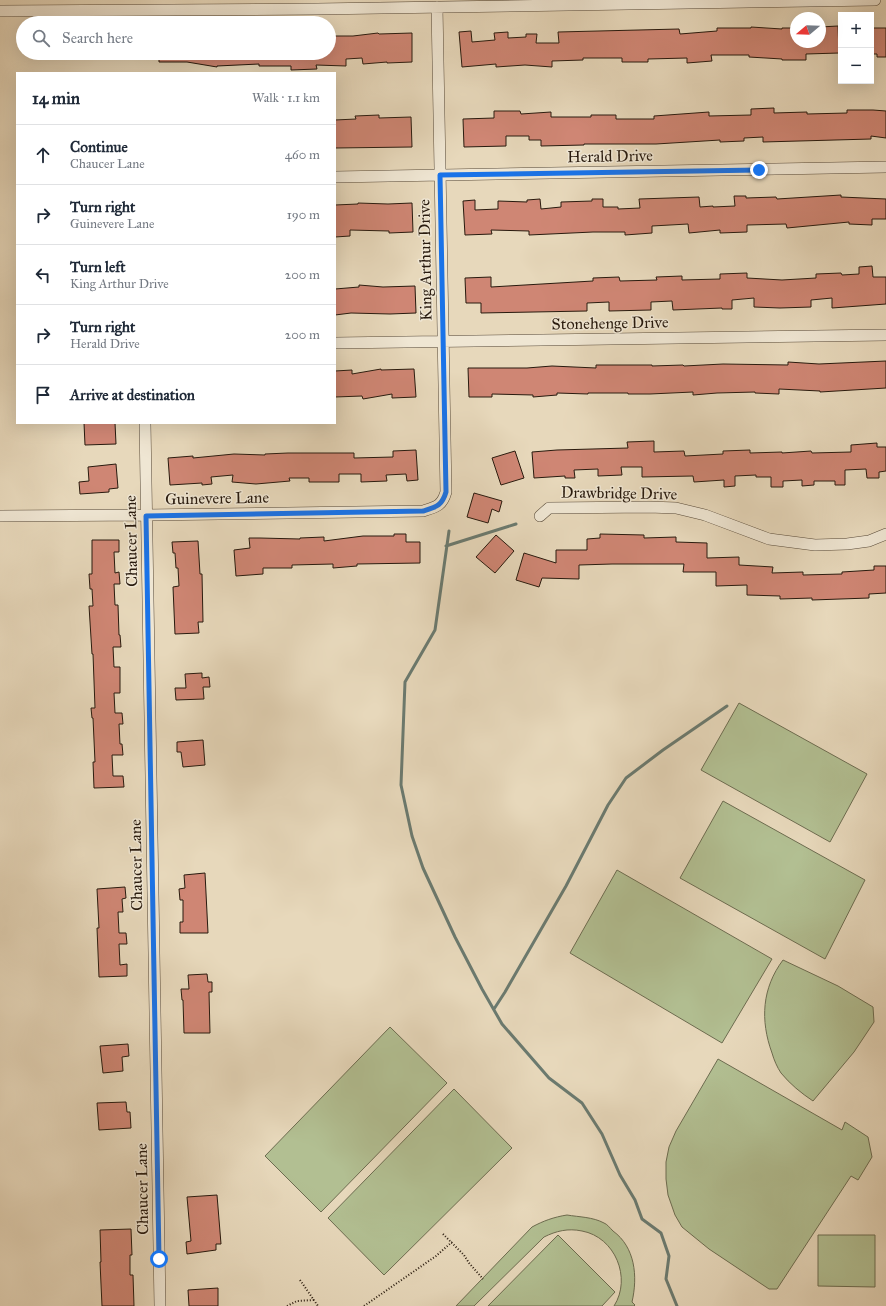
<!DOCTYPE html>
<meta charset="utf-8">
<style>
:root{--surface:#fff;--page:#f2f2f3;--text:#1f2937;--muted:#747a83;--line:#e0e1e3}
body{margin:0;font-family:"IM FELL Great Primer",serif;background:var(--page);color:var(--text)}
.controls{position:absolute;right:12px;top:12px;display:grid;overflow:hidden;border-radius:0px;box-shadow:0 4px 16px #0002}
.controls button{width:36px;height:36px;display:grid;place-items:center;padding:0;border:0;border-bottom:1px solid var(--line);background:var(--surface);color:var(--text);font:20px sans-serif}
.compass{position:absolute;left:790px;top:12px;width:36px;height:36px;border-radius:50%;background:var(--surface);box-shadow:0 4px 16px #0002;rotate:251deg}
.stop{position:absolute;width:12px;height:12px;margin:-9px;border:3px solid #1a73e8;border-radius:50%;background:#fff}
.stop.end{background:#1a73e8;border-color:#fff;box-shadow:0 1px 4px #0008}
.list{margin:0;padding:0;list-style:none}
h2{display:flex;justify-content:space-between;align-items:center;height:52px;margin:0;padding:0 16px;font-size:17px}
h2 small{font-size:13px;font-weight:400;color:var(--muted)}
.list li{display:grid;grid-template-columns:26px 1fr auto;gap:12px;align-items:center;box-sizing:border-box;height:60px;padding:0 16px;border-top:1px solid var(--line)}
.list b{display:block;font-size:15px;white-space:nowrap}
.list p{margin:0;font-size:13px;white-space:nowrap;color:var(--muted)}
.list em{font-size:13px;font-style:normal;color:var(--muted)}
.icon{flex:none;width:22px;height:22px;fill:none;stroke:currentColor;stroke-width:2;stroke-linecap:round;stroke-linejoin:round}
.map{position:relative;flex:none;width:886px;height:1306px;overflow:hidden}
.search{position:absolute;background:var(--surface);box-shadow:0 4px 16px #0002;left:16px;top:16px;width:320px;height:44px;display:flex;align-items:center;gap:10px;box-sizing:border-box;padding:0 14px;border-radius:22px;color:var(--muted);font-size:15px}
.panel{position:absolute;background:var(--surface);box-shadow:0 4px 16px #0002;left:16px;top:72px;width:320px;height:352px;border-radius:0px}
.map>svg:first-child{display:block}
</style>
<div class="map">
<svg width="886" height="1306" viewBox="0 0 886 1306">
<rect width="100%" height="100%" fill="#e7d8bb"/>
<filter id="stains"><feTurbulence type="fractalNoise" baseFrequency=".005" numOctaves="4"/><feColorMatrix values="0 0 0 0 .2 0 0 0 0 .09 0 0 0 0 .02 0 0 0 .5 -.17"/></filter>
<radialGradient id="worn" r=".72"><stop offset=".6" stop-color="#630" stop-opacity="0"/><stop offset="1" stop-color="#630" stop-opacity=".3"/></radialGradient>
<path fill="#b2bf92" stroke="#6d6c50" d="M739,703L867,774L830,842L701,770Z
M723,801L865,880L825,959L680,878Z
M617,870L772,959L722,1043L570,953Z
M783,960L838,986L873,1007L874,1022L854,1052L813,1101C801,1093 790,1084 781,1073C777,1067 774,1060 772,1053C760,1020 762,988 783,960Z
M390,1027L447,1083L321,1212L265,1156Z
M718,1059L842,1130L845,1122L868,1137L872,1157L858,1180L851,1176L777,1289H769L709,1249L682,1227L675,1215L668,1195L666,1179V1162L669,1147L676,1131Z
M454,1089L512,1148L384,1275L328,1218Z
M567,1215C579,1217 593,1217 604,1223C607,1224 610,1228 613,1231C635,1247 638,1276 632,1302L635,1305L634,1306H614C632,1278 615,1237 582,1231C568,1228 556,1231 544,1237L474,1306H456L532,1227C543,1221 554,1217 567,1215Z
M558,1235L615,1292L602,1306H488Z
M818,1235H875V1287L818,1286Z"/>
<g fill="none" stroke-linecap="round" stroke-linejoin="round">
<path stroke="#6b7a6f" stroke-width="3" d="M449,531L435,630L405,682L401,785L412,836L423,868L455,937L482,989L502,1024L549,1078L582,1103L602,1134L620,1175L635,1200L642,1219L661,1233L669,1256L666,1279L677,1306
M446,546L516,524
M494,1009L505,992L566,886L608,805L626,778L663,750L727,706"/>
</g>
<path fill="#cf8674" stroke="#281a0e" d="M838,26L839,53L806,54V60H782V59L749,57V55H711L712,61L687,63V58L648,59V62H622V58H583V60L552,61V67L525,65L496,67V64L462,67L459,32L471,31L472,42L495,40L494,33L508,32V38L526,37V34H537L536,43H559L558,32L679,29L680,34L717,31V28H751V27L782,29V28H796V42H820V27Z
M871,28H886V57H877V54H871Z
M378,33L379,34L412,33V62L387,63V62L363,64L362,58L346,59V66L316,65L317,69L291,70V66H259V64L217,66V67L187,62H159V53H329V36H353Z
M774,108V113L807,112V114L847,113V110H873L886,111V138L871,136V139L763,142V137L744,138V141L720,142V140L656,144H584V145L541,146V140H529V136H506V146L464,147L463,119L494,118V111H520L521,114L551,112V117H591V115H616V119H654V116L709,112V116L751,115V109Z
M379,115V118L411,117L412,147L335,148V120L356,119L355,116Z
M841,195V197L886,199V219H872V225L849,224V222L787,228L786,224L747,225V232L720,233V230L689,233L688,224L652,226V233L625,235V232H593L529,235V231L491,230L492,234L465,235L463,201L475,200V210L498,209V201L527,202V200L540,199L541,209L561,207V202L592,201V199H603V207H618V209L640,208L639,199L699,197L700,207L713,206V207L735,206L734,196H746V198L776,197L777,199Z
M358,203L388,204L412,203L413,232L389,233V231L350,230V236L335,237V205L358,204Z
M872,266L873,277H886V304L832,308V298L811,300V307L780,308L754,307V298L732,300V309H722V308L673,310L672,301L651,302V310L609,311V302L587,303V311L481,313V303H466L465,278L491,277V287L593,281V278L619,277L620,281L657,280L656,277L682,276V280L720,279V274L747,273V278L782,280L816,278V274L841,273L842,275L859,274V267Z
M359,285L383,287L415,286L416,313L390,314L351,313L335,315V289L359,287Z
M886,361V388L820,392V391L779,389V394L755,393V392L717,393L693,395V392L650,394H628V393H588V394L557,393V395L533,397V395L492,394V397H469L468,368H527L552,366L596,368V365H652V366L683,365L684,366L723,364L788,365V362L819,364Z
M381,369V370L414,369L416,397L392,398V394L363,399L362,396L335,397V371L352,370V374Z
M84,423H115L116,444L85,445Z
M654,441V452L684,451L685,456L723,454V451L750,450V453L782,452V453L811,451L812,453L851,452V445L877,443V447H886V471L879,472V478H867L866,469L845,470V485H835V481H814V485L802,486V480L783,481V487H771V477H756V475L735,476V486L724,487V480L694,482L693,476L642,477V467H621L622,475L598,476V469L574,470L575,478H565V476L534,478L532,452L557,450L628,448L627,442Z
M416,450L418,480L407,481L406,474L386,475L387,481L361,482V474H339V482H309V478H289L290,481L256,484L232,482L233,475L211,477L212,484L202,485V483L170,485L168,458L193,456V458L234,454L265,455V454L288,453H354V458L393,457V451Z
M515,451L524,478L501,485L492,458Z
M116,464L118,488L109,489V492L80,494L79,482L89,481L88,467Z
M474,493L502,501L499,512L492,509L488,523L467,517Z
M394,534H406V542H420V563L357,564V566L333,568V564L292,565V568H263V574L236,576L234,550L250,548L249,538H260L300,539V538L324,537V541L363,536H394Z
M600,534L644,535V538L676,537V542L707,543V558L739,557V565L773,567L772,573L803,572V575L842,574V572L874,570V566H886V593L869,594V598L812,600V598L780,599V596L747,595V585L716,586V572H683L684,564H612L579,565V579L542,578L539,587L516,580L524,553L556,563V550H587V539L600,538Z
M496,535L514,551L495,573L476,557Z
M92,540H119V552H114L115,573L119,572L120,584H114L115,605H118L119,635H120L121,647H113L114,667H120V693H114L115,713H122L123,724H119L120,744H122L123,755H112L113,776H123L124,787L94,788L93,762H95L93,718H92L91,708H95L93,654H92L89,606H93L92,589H90L89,574H92Z
M198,541L200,574H202L203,622H198L199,633L175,634L173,587L179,586L178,568H176L175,553H173L172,542Z
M202,673V678L209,677L210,687H203L204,699L176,700L175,688H186L185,674Z
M203,740L205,765L183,767L181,752H177V742Z
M205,873L208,933H180V922H183V900H180L179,889L185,888L184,875Z
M125,887L126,898L122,899L123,912H118L119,933H126L127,944H119L120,965L127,964V976L99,977L97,928H99L97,889Z
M207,974L208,982H212V992H209L210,1033H184L183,1000H182L181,989H189L188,975Z
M128,1044L129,1056L122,1057L123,1071L103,1073L100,1046Z
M126,1102L127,1112H130L131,1128L99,1130L97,1103Z
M217,1195L221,1244H216V1250L187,1254L186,1242L191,1241L187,1197Z
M131,1229L132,1255H130V1275H133L134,1306H102L100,1262H101L100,1230Z
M218,1288V1306H189L188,1290Z"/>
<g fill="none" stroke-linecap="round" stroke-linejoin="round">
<defs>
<path id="minor" d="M0,11L317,9L875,0
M335,177L886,167
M335,343L886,335
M145,423L160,1306
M0,516L146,515L423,511C436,507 442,506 446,492L437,7
M540,516L549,508L649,507L676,508L705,515L769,539L815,545L847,544L869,541L886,534"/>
</defs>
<use href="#minor" stroke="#584a39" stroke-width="12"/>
<path stroke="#281a0e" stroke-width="2" stroke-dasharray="1 2" stroke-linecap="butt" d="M443,1234L464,1255L469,1263L483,1279
M300,1280L318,1306
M287,1306L297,1301L314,1300
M364,1306L436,1256L452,1242"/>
<use href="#minor" stroke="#efe6d3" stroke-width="11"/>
</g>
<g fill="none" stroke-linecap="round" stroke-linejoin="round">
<path stroke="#1a73e8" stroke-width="5" d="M159,1259L146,516L423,511C436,507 442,506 446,492L440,175L759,170"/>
</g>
<g text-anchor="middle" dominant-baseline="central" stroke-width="3" stroke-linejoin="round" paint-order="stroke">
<g font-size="16" fill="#281a0e" stroke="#efe6d3">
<text transform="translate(610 156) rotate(-1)">Herald Drive</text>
<text transform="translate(425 260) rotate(-91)">King Arthur Drive</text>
<text transform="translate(610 323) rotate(-1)">Stonehenge Drive</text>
<text transform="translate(619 493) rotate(1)">Drawbridge Drive</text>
<text transform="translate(217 498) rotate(-1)">Guinevere Lane</text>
<text transform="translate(131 541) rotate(-91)">Chaucer Lane</text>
<text transform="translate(136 865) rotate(-91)">Chaucer Lane</text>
<text transform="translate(142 1189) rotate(-91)">Chaucer Lane</text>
</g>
</g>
<rect width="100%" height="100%" filter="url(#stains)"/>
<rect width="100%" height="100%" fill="url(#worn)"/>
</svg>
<div class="controls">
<button>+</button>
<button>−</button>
</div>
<svg class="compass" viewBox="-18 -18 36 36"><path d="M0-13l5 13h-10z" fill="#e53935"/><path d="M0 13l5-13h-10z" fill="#747a83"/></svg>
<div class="stop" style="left:159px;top:1259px"></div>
<div class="stop end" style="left:759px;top:170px"></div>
<div class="search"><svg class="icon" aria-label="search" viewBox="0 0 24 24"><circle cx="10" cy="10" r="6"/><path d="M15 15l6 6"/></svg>Search here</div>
<section class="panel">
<h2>14 min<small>Walk · 1.1 km</small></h2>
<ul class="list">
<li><svg class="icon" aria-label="ahead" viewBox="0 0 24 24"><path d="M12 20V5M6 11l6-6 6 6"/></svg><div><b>Continue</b><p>Chaucer Lane</p></div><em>460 m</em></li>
<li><svg class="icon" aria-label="right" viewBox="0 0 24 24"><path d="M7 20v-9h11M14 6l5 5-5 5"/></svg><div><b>Turn right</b><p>Guinevere Lane</p></div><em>190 m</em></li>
<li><svg class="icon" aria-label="left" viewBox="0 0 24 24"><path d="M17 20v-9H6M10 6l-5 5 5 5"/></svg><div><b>Turn left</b><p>King Arthur Drive</p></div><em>200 m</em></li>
<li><svg class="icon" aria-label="right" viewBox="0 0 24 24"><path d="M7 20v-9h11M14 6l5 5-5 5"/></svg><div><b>Turn right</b><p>Herald Drive</p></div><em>200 m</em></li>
<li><svg class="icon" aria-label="arrive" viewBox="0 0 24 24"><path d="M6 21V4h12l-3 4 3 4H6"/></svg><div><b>Arrive at destination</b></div></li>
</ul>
</section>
</div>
